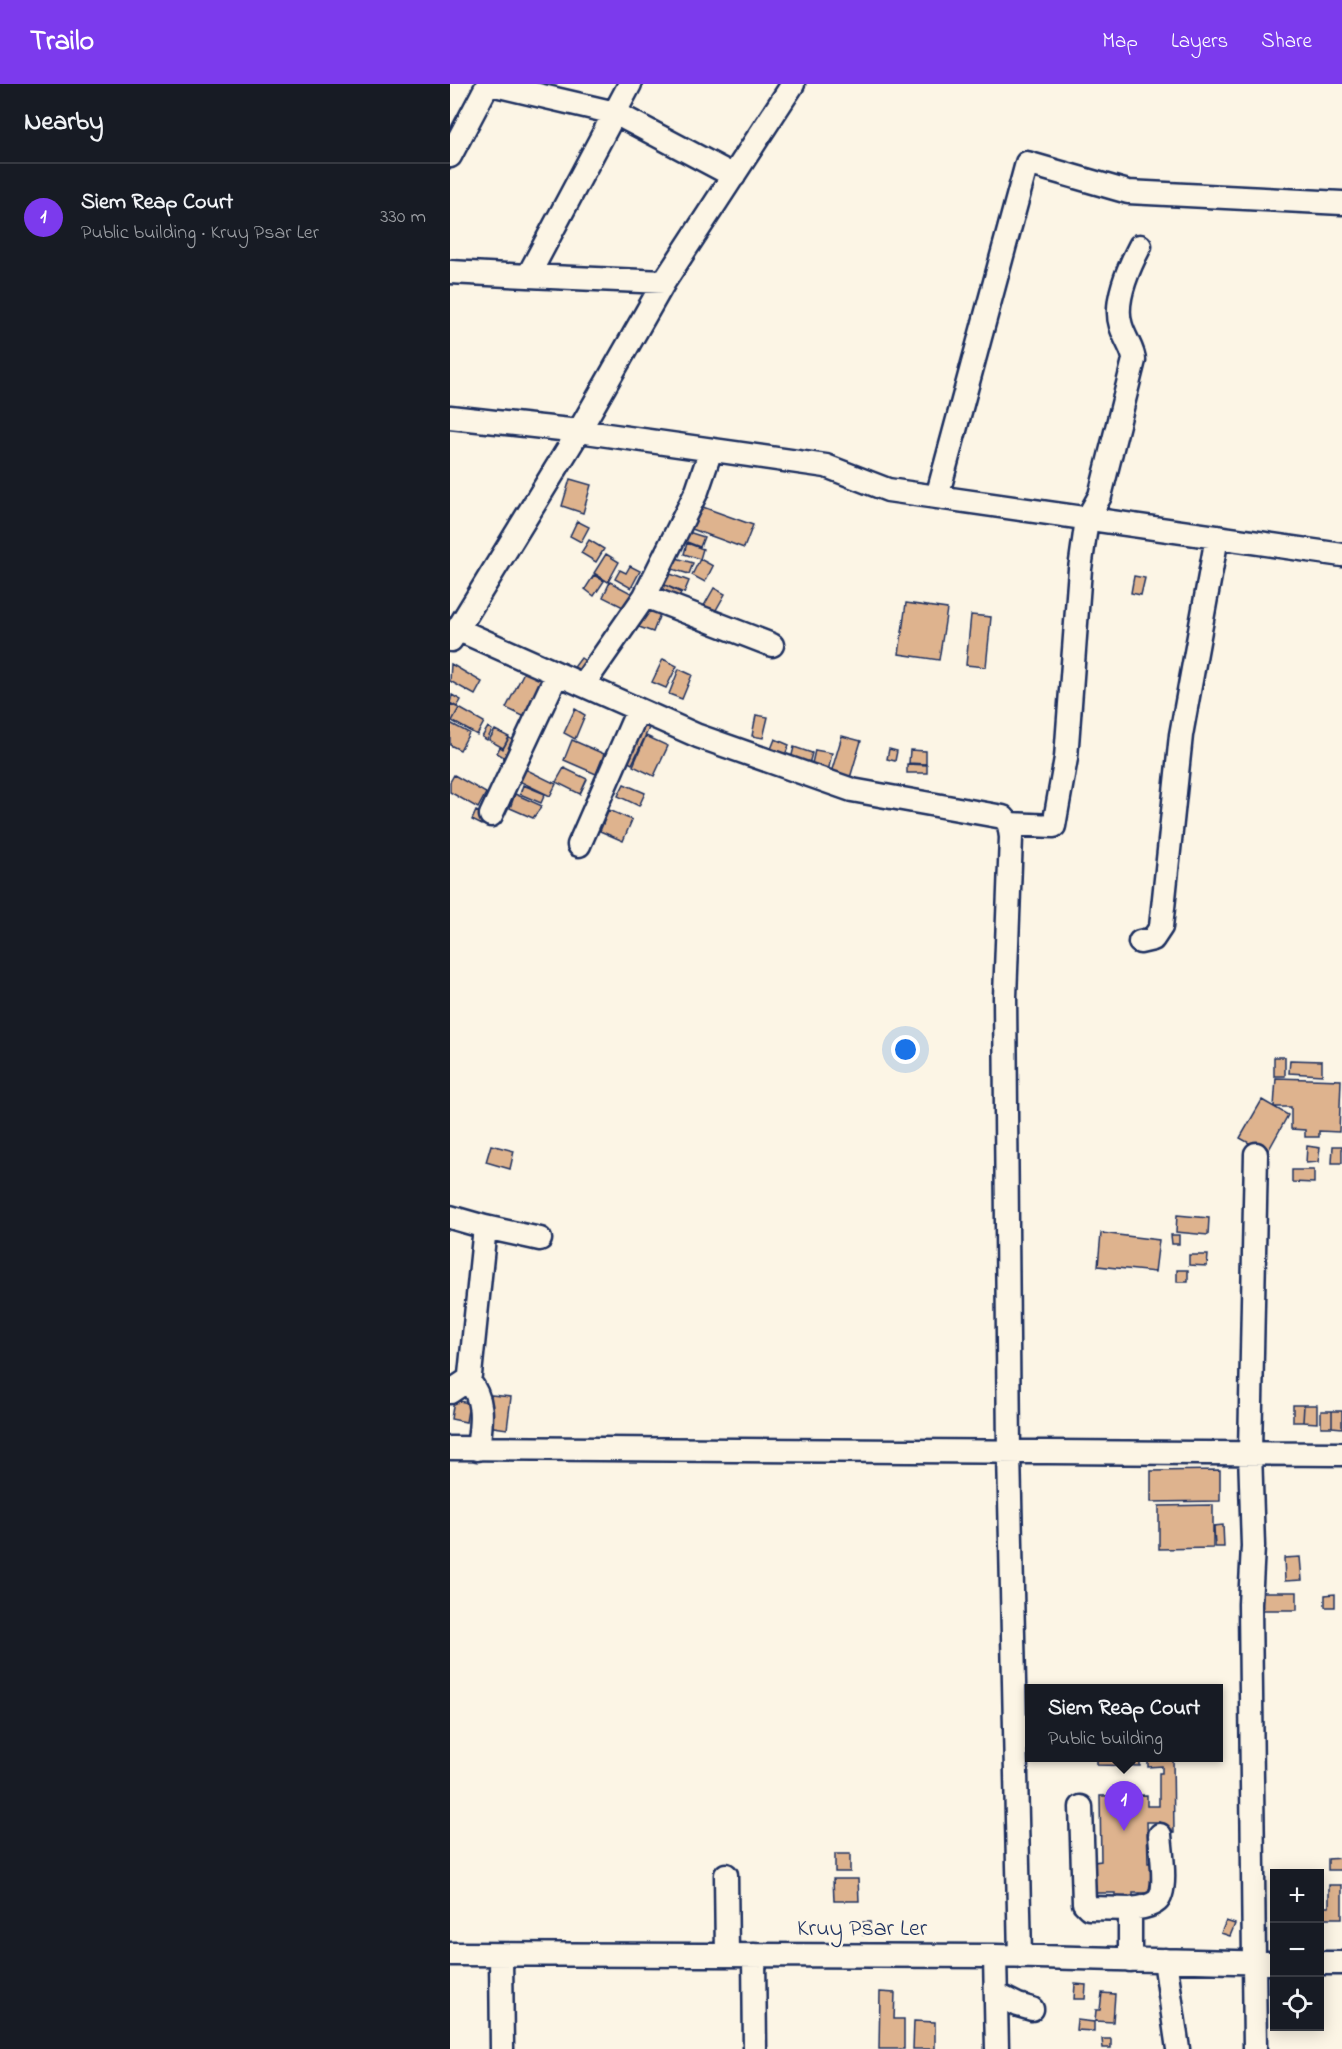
<!DOCTYPE html>
<meta charset="utf-8">
<style>
:root{--surface:#171b24;--page:#20242c;--text:#f1f3f6;--muted:#9ea1a6;--line:#363941;--accent:#7c3aed}
body{margin:0;font-family:"Indie Flower",sans-serif;background:var(--page);color:var(--text)}
.controls{position:absolute;right:18px;bottom:18px;display:grid;overflow:hidden;border-radius:0px;box-shadow:0 3px 15px #0003}
.controls button{width:54px;height:54px;display:grid;place-items:center;padding:0;border:0;border-bottom:2px solid var(--line);background:var(--surface);color:var(--text);font:30px sans-serif}
.you{position:absolute;left:456px;top:966px;width:21px;height:21px;margin:-15px;border:4px solid #fff;border-radius:50%;background:#1a73e8;box-shadow:0 0 0 9px #1a73e833}
.badge{display:grid;place-items:center;width:39px;height:39px;border-radius:50%;background:var(--accent);color:#fff;font-size:20px;font-weight:700}
.pin{position:absolute;translate:-50% -50px;filter:drop-shadow(0 2px 3px #0008)}
.pin::after{content:'';position:absolute;top:32px;width:21px;height:18px;background:inherit;clip-path:polygon(0 0,100% 0,50% 100%)}
.popup{position:absolute;left:575px;top:1600px;width:198px;height:78px;box-sizing:border-box;display:grid;place-content:center;border-radius:0px;background:var(--surface);filter:drop-shadow(0 2px 4px #0005);font-size:20px;white-space:nowrap;color:var(--muted)}
.popup b{font-size:22px;color:var(--text)}
.popup::after{content:'';position:absolute;left:50%;top:100%;margin-left:-12px;border:12px solid transparent;border-top-color:var(--surface)}
.list{margin:0;padding:0;list-style:none}
h2{display:flex;justify-content:space-between;align-items:center;height:78px;margin:0;padding:0 24px;font-size:26px}
h2 small{font-size:20px;font-weight:400;color:var(--muted)}
.list li{display:grid;grid-template-columns:39px 1fr auto;gap:18px;align-items:center;box-sizing:border-box;height:108px;padding:0 24px;border-top:2px solid var(--line)}
.list b{display:block;font-size:22px;white-space:nowrap}
.list p{margin:0;font-size:20px;white-space:nowrap;color:var(--muted)}
.list em{font-size:20px;font-style:normal;color:var(--muted)}
.icon{flex:none;width:33px;height:33px;fill:none;stroke:currentColor;stroke-width:2;stroke-linecap:round;stroke-linejoin:round}
.map{position:relative;flex:none;width:892px;height:1965px;overflow:hidden}
header{display:flex;align-items:center;gap:36px;box-sizing:border-box;height:84px;padding:0 30px;background:var(--accent);color:#fff}
header strong{font-size:28px}
nav{display:flex;gap:33px;margin-inline-start:auto;font-size:21px}
main{display:flex}
aside{flex:1;background:var(--surface)}
.map>svg:first-child{display:block}
</style>
<header>
<strong>Trailo</strong>
<nav><a>Map</a><a>Layers</a><a>Share</a></nav>
</header>
<main>
<aside>
<h2>Nearby<small></small></h2>
<ul class="list">
<li><span class="badge">1</span><div><b>Siem Reap Court</b><p>Public building · Kruy Psar Ler</p></div><em>330 m</em></li>
</ul>
</aside>
<div class="map">
<svg width="892" height="1965" viewBox="0 0 892 1965">
<rect width="100%" height="100%" fill="#fcf5e5"/>
<filter id="ink" filterUnits="userSpaceOnUse"><feTurbulence type="fractalNoise" baseFrequency=".0167" numOctaves="2"/><feDisplacementMap in="SourceGraphic" scale="12" xChannelSelector="R" yChannelSelector="G"/><feConvolveMatrix kernelMatrix="1 2 1 2 8 2 1 2 1" color-interpolation-filters="sRGB"/></filter>
<g filter="url(#ink)">
<path fill="#deb38e" stroke="#1b2f5e" stroke-width="1.5" d="M120,395L141,401L133,429L112,422Z
M250,422L303,441L294,464L242,445Z
M127,437L139,443L131,458L120,452Z
M232,446L254,453L250,463L229,455Z
M139,456L154,465L146,478L131,469Z
M237,459L253,465L250,475L234,470Z
M156,470L169,478L158,498L144,489Z
M223,473L243,479L239,490L219,484Z
M250,475L263,482L255,498L242,491Z
M180,482L190,487L181,504L165,495L170,486L176,489Z
M215,488L239,497L234,509L210,499Z
M144,491L154,497L144,512L135,505Z
M684,492L695,494L691,511L681,509Z
M160,498L183,510L175,524L153,513Z
M213,500L231,509L225,523L207,514Z
M264,504L275,510L262,533L251,527Z
M456,519L497,525L489,576L449,570Z
M196,525L210,530L203,548L189,543Z
M521,531L541,533L536,583L516,581Z
M131,574L138,579L129,591L122,586Z
M213,575L227,582L216,604L202,598Z
M1,580L32,598L25,611L0,597Z
M229,585L242,591L232,615L219,610Z
M75,586L93,596L75,633L56,624Z
M2,611L11,616L7,623L0,619Z
M0,620L9,624L2,637L0,636Z
M9,624L34,638L27,651L2,637Z
M125,625L135,631L125,655L114,649Z
M306,631L318,633L313,654L302,652Z
M0,639L19,649L10,666L0,661Z
M187,639L199,644L182,680L171,674Z
M38,643L42,646L37,656L32,653Z
M45,646L59,653L53,664L39,656Z
M196,652L218,662L204,692L183,682Z
M392,652L411,657L400,694L381,689Z
M59,654L66,658L57,675L47,669L50,663L53,665Z
M325,655L339,661L333,676L319,670Z
M122,656L154,670L146,690L114,676Z
M344,663L362,669L358,684L340,679Z
M439,665L447,667L445,677L437,675Z
M365,666L382,669L378,688L361,684Z
M460,666L476,667V680L459,679Z
M457,680L477,681V689H457Z
M73,684L106,700L100,712L67,696Z
M114,684L137,695L130,710L106,698Z
M4,691L36,709L28,724L0,708V698Z
M174,700L195,709L189,722L168,712Z
M73,701L95,710L91,719L70,710Z
M65,710L92,722L83,734L60,724Z
M159,726L182,736L173,757L150,747Z
M26,727L37,732L32,741L22,736Z
M824,973H835V992H824Z
M840,976L872,977V991L839,989Z
M826,994L891,996L889,1048L869,1047V1053H855V1046L841,1045V1023H824Z
M812,1016L838,1031L817,1069L790,1054Z
M41,1061L64,1067L60,1085L36,1078Z
M857,1062L870,1064L868,1078L856,1079Z
M883,1062H892V1079H882Z
M842,1086H864V1099L842,1098Z
M727,1131L759,1134L758,1151L726,1148Z
M651,1149L709,1156L705,1188L648,1182Z
M721,1151H729V1160H722Z
M739,1171H758L757,1182L739,1181Z
M727,1186H738V1198H727Z
M41,1311L61,1313L57,1345L37,1342Z
M4,1316L19,1319L16,1338L1,1335Z
M843,1321H854L853,1338H843Z
M854,1321H867V1339L853,1338Z
M871,1327H882V1343H871Z
M882,1327H892V1344L882,1343Z
M770,1386V1417L701,1418V1387Z
M763,1421V1464L709,1465V1422Z
M773,1441L774,1463H765L764,1442Z
M850,1473L852,1496L835,1497L834,1474Z
M808,1508H847V1526H808Z
M885,1510V1523H875V1511Z
M647,1674H690V1682L647,1681Z
M698,1674H723L724,1749H709V1738H697L698,1779H704V1809H683V1818H665V1809H644V1778L651,1777L650,1712L697,1711V1722H709V1689H712V1682L698,1683Z
M385,1770H400V1788H385Z
M892,1774V1786H878V1775Z
M383,1795H408L409,1817H384Z
M879,1801H892V1834H874V1823H879Z
M776,1837L785,1840L780,1852L771,1849Z
M413,1838H420V1851H413Z
M625,1900L636,1901L635,1915H624Z
M430,1908L445,1909L444,1935H454V1965H429Z
M652,1909L665,1910L663,1938L645,1937L646,1926H650Z
M627,1936L644,1938V1947L626,1946Z
M464,1937L485,1938V1965H463Z
M652,1955H661V1964H653Z"/>
<g fill="none" stroke-linecap="round" stroke-linejoin="round">
<defs>
<path id="minor" d="M41,0L165,29L284,92
M180,0L78,192L214,198
M0,72L38,0
M0,188L78,192
M0,333L129,347L376,382L438,406L892,471
M487,413L577,79L678,108L892,119
M195,512L322,561
M9,546L248,652L402,706L553,733L559,740L561,753L555,913L559,1368L570,1873
M1,556L129,347L214,198L343,0
M133,601L195,512L247,407L261,366
M41,731L107,590
M559,740L604,742L616,674L630,485L637,435L650,412L684,276C684,267 674,253 671,242C663,218 679,183 690,162
M129,761L188,626
M690,858L703,855L711,843L731,651L767,453
M0,1133L35,1143L20,1291L18,1296L0,1308
M35,1143L90,1155
M18,1296C36,1317 31,1339 28,1365
M0,1364L892,1370
M631,1723L634,1819L639,1824L680,1825
M276,1791L277,1871
M0,1870L545,1872L824,1879
M51,1871L52,1965
M304,1871L305,1965
M545,1872L547,1965
M680,1876V1825C688,1824 700,1823 707,1817C718,1808 711,1765 710,1751
M715,1876L728,1965
M870,1879H892
M546,1910L568,1921L582,1925
M805,1965L800,1520L803,1462L800,1368L806,1070"/>
</defs>
<use href="#minor" stroke="#1b2f5e" stroke-width="27"/>
<use href="#minor" stroke="#fcf5e5" stroke-width="22"/>
</g>
</g>
<g text-anchor="middle" dominant-baseline="central" stroke-width="5" stroke-linejoin="round" paint-order="stroke">
<g font-size="24" fill="#1b2f5e" stroke="#fcf5e5">
<text x="412" y="1845">Kruy Psar Ler</text>
</g>
</g>
</svg>
<div class="controls">
<button>+</button>
<button>−</button>
<button><svg class="icon" aria-label="locate" viewBox="0 0 24 24"><circle cx="12" cy="12" r="6"/><path d="M12 2v4M12 18v4M2 12h4M18 12h4"/></svg></button>
</div>
<div class="you"></div>
<div class="pin badge" style="left:674px;top:1747px">1</div>
<div class="popup"><b>Siem Reap Court</b>Public building</div>
</div>
</main>
